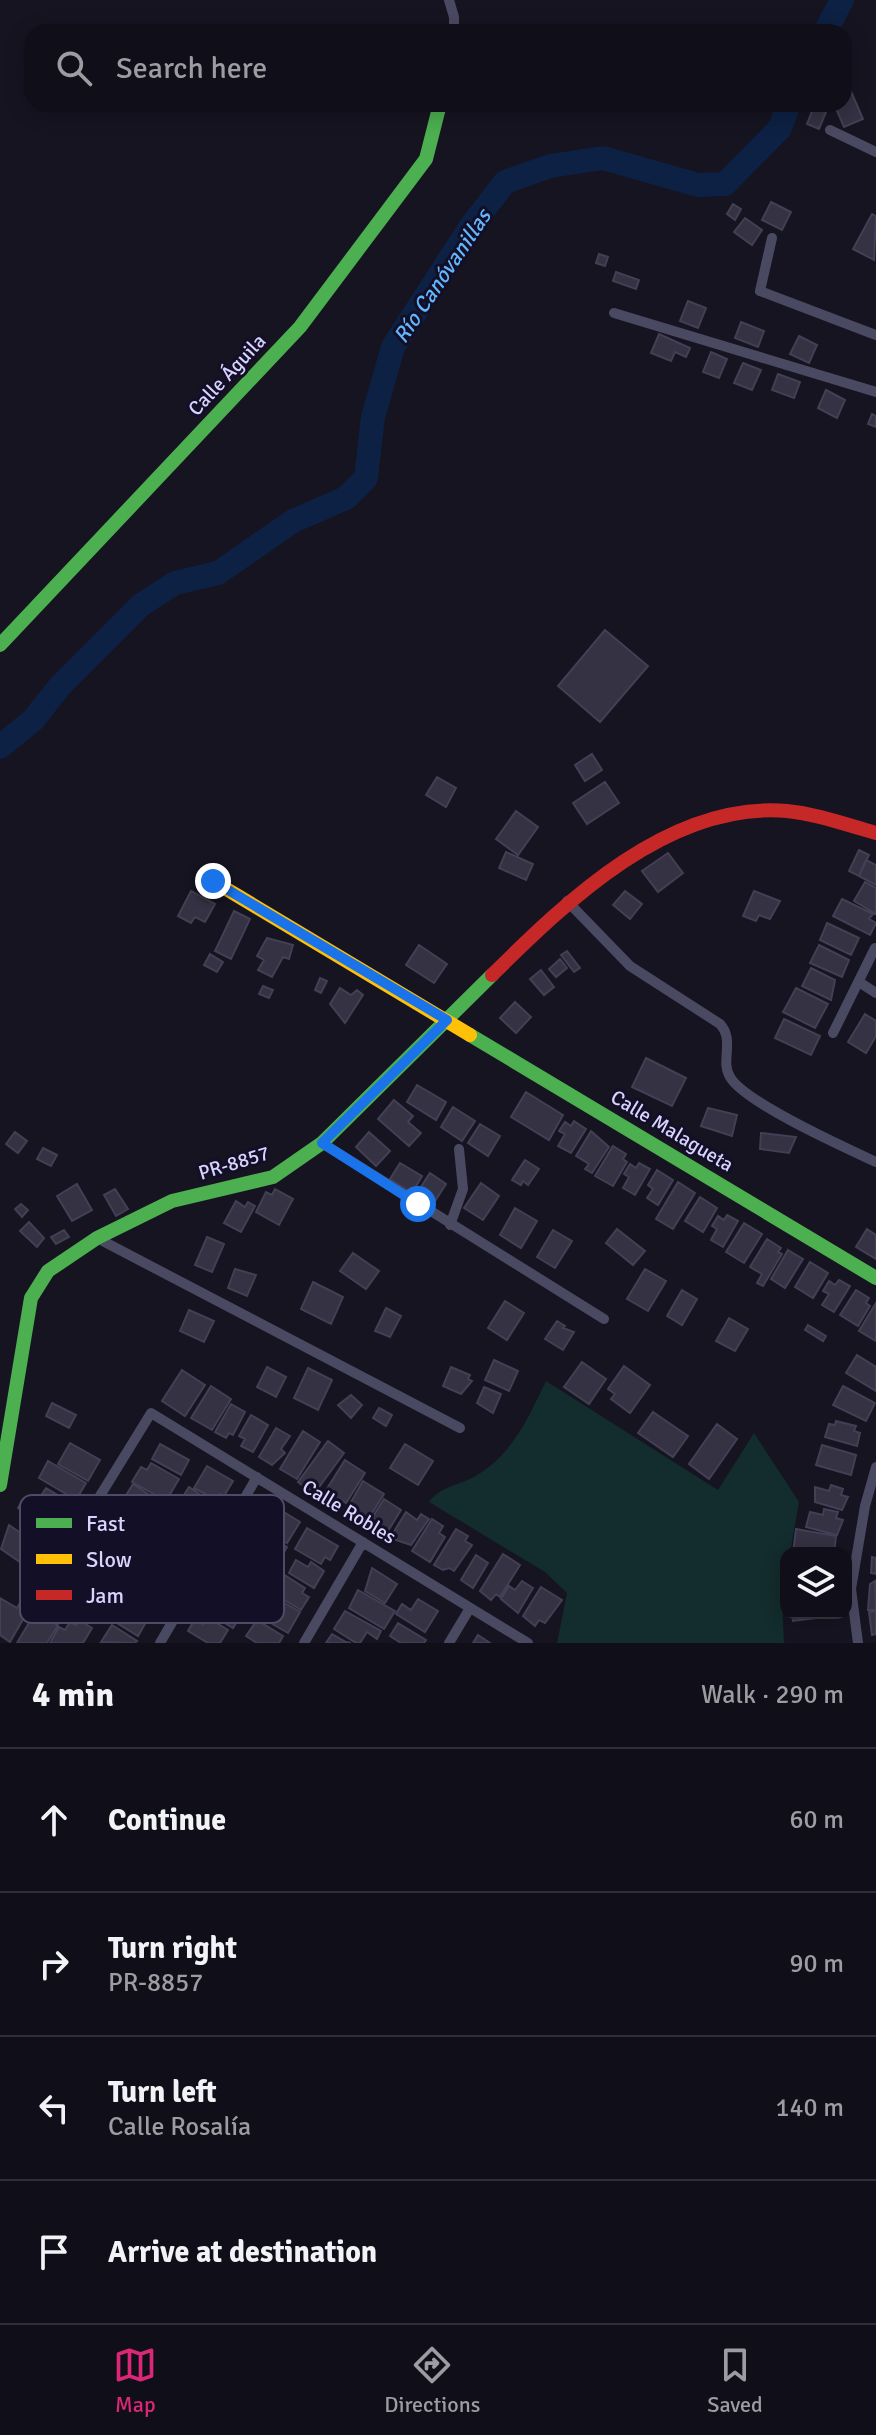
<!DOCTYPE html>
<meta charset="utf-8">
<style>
:root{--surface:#100f19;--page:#191822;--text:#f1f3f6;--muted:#9c9ca2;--line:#302f38;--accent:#db2777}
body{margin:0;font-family:Signika,sans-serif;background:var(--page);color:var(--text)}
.controls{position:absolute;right:24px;bottom:24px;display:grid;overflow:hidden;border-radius:16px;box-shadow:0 4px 20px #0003}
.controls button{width:72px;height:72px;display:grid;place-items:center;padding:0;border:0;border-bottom:2px solid var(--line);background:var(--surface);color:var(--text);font:40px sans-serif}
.stop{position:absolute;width:24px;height:24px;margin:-18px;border:6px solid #1a73e8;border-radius:50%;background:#fff}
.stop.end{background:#1a73e8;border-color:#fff;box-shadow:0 2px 8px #0008}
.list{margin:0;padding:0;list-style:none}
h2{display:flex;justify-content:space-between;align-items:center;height:104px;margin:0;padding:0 32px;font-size:34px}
h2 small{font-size:26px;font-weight:400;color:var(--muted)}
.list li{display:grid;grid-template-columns:52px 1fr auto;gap:24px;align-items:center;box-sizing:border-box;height:144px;padding:0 32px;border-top:2px solid var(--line)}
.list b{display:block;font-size:30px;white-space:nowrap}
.list p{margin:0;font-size:26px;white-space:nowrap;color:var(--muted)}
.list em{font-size:26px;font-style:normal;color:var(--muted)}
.icon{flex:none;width:44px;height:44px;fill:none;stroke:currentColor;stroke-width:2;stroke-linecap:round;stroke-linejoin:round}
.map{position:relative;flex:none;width:876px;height:1643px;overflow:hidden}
.search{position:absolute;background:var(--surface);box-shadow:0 4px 20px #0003;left:24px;right:24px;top:24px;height:88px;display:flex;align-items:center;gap:20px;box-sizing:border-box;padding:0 28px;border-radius:24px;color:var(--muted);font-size:30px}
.sheet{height:680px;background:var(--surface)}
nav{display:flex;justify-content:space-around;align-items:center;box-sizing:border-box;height:112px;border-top:2px solid var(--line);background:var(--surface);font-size:22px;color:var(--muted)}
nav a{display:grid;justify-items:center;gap:4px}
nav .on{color:var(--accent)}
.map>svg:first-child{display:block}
</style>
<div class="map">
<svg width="876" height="1643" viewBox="0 0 876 1643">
<rect width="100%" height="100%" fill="#161421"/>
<path fill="#132c2d" d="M546,1381L718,1490L754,1433L799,1502L790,1553H786L782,1601L784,1643H557L567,1593L545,1572L429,1502C441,1485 460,1486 477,1475C513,1454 529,1416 546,1381Z"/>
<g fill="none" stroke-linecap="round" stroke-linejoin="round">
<path stroke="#0d2144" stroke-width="24" d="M825,32L842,0
M0,747L33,720L60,686L141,605L175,583L218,573L293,521L346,498L366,478L373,417L393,347L471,226L505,182L550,166L603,158L698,185L725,184L780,128L789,104"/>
</g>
<path fill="#343243" stroke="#433f54" stroke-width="2" d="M850,89L863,119L844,127L834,104H844V92Z
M815,104H823L821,110L826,112L819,129L807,124Z
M771,202L791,212L782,230L762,220Z
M733,204L741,209L735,220L727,214Z
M872,214L876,216L874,260L853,249Z
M745,218L762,230L752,245L734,232Z
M599,254L608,257L605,266L596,263Z
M616,272L639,280L636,289L613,281Z
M688,301L706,308L698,328L680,321Z
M741,322L764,331L758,347L735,338Z
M659,334L690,348L686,357L675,352L671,361L651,353Z
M799,336L817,345L809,363L790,354Z
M711,352L727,359L719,378L703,372Z
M743,363L761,370L752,390L734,383Z
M778,374L800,382L794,398L772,390Z
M826,390L845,400L837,418L818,408Z
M872,414L876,416V427L868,424Z
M605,630L648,666L600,722L558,686Z
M592,754L602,770L585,781L575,765Z
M437,777L456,788L446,807L426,795Z
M605,782L619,803L587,824L573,803Z
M516,811L538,827L518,855L496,839Z
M859,850L869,855L859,876L849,871Z
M506,852L533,864L526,880L499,868Z
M668,853L683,873L658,892L642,871Z
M866,860L876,865V885L859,876Z
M865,882L876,888V914L854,901Z
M191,891L215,904L205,922L195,917L191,923L178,916Z
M625,891L642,904L630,919L613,905Z
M754,891L780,901L770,919L759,915L756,921L743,916Z
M842,899L873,914L869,919L876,923L870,935L833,916Z
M234,911L250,919L231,959L215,951Z
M827,923L859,938L851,955L820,940Z
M267,938L293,945L289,959L283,957L272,977L258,970L264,960L257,956Z
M419,945L447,964L434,983L406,965Z
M819,945L849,960L842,977L810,963Z
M567,951L580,968L574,972L561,955Z
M210,954L223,962L217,972L204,965Z
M560,959L567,968L556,977L549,969Z
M811,968L835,980L831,1000L802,986Z
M541,970L554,987L544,995L530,979Z
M320,978L327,981L321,993L315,990Z
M263,986L273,990L269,998L259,994Z
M340,988L351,995L357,990L363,995L345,1023L330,1004Z
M796,988L828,1004L815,1028L783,1012Z
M515,1002L531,1017L516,1033L500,1018Z
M865,1014L876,1021V1036L866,1053L848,1042Z
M784,1019L820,1036L811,1055L775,1038Z
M646,1058L686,1078L672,1106L632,1087Z
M417,1085L446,1102L436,1120L407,1102Z
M526,1092L563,1115L549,1140L511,1117Z
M394,1100L413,1116L408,1122L421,1133L409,1146L378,1119Z
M453,1107L475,1121L462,1141L441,1127Z
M708,1108L737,1115L732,1136L701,1126Z
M574,1121L586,1129L571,1153L558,1146L565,1134L559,1131L565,1122L571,1126Z
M480,1124L500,1136L488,1156L468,1143Z
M591,1131L609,1147L592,1173L585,1169L589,1164L576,1156Z
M15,1132L27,1141L18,1153L6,1144Z
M369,1132L390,1151L376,1166L356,1147Z
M761,1133L796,1137L789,1153L760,1149Z
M613,1146L626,1154L623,1159L627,1162L613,1186L595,1176Z
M43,1148L57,1155L51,1166L37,1159Z
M525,1160L539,1169L528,1185L523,1181L521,1185L512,1180Z
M400,1163L422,1176L412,1193L390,1179Z
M639,1163L650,1169L635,1195L623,1188L629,1177L624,1174L630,1164L636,1168Z
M657,1170L673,1180L658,1205L647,1198L653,1189L648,1185Z
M430,1173L446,1184L433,1204L417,1193Z
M678,1182L695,1193L673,1229L656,1219Z
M481,1183L499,1196L483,1220L464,1208Z
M77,1184L92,1210L72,1221L57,1196Z
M115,1189L128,1209L116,1216L104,1195Z
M275,1189L293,1199L279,1225L256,1212L266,1192L272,1195Z
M700,1197L717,1208L703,1232L685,1221Z
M236,1201L245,1207L248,1202L255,1206L241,1232L224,1223Z
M21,1204L28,1210L22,1217L15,1209Z
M515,1208L537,1221L521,1248L500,1235Z
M727,1215L738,1221L723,1247L711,1240L717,1229L712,1226L718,1216L724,1220Z
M29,1222L44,1238L37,1247L20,1231Z
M744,1223L762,1234L744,1263L726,1252Z
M617,1229L645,1251L633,1265L606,1243Z
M867,1229L876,1235V1259L856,1247Z
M64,1230L69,1237L56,1244L51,1237Z
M553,1230L572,1241L555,1268L537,1257Z
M207,1237L224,1244L212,1272L195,1265Z
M767,1239L781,1248L778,1252L782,1254L763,1286L757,1283L762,1274L750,1267Z
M788,1250L803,1259L785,1288L771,1279Z
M353,1253L379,1271L366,1289L340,1271Z
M810,1262L828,1273L813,1298L795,1287Z
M235,1269L256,1275L247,1296L228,1288Z
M645,1269L666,1281L648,1311L627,1299Z
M839,1280L850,1286L834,1312L822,1305L829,1294L823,1291L829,1281L835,1285Z
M313,1282L343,1297L331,1324L301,1309Z
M682,1290L697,1299L682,1325L667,1316Z
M856,1290L869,1298L866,1303L870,1306L858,1326L840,1315Z
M505,1301L524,1313L507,1340L488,1328Z
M876,1303V1341L859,1331Z
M386,1308L401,1316L390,1337L375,1331Z
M189,1310L214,1321L204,1342L180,1331Z
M729,1318L748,1329L735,1351L716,1341Z
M557,1321L565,1326L563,1328L574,1332L563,1350L545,1339Z
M808,1325L826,1336L823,1341L805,1330Z
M857,1355L876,1367V1391L846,1373Z
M494,1360L518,1371L509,1391L485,1380Z
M582,1362L606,1379L589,1404L564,1387Z
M624,1366L650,1385L630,1413L611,1399L615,1394L608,1389Z
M267,1367L286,1377L276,1397L257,1387Z
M451,1367L470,1375L468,1379L472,1381L461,1394L443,1386Z
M308,1368L332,1380L318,1410L294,1398Z
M182,1370L205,1385L185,1416L162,1401Z
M211,1386L231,1399L212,1430L191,1418Z
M843,1386L875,1403L866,1421L833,1405Z
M484,1387L501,1394L493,1413L477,1403Z
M351,1395L362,1405L351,1418L338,1405Z
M52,1403L76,1415L69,1428L46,1416Z
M231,1404L245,1412L233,1435L229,1433L226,1438L215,1432Z
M379,1408L392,1415L386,1426L373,1418Z
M653,1412L688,1436L673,1457L638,1433Z
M251,1415L268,1425L253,1452L241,1446L245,1439L239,1436Z
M836,1421L856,1426L854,1431L860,1433L857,1446L825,1437L829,1424L835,1425Z
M717,1424L737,1439L709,1479L689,1464Z
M276,1428L290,1436L281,1449L285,1453L272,1465L259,1457Z
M303,1431L320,1442L297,1479L280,1469Z
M328,1441L344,1453L314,1494L298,1482Z
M70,1443L100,1460L88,1481L58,1464Z
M160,1444L189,1460L181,1475L152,1459Z
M405,1444L433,1461L418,1485L390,1468Z
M822,1445L856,1455L851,1475L816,1465Z
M345,1460L365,1473L346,1503L340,1499L339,1505L323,1495Z
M48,1461L86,1483L76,1500L39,1478Z
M151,1463L179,1479L166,1501L132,1482L141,1467L147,1470Z
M207,1466L233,1481L224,1496L220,1494L216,1500L194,1488Z
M363,1481L384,1494L366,1523L346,1511Z
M133,1484L157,1500L146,1519L127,1507L129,1500L125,1497Z
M831,1485L843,1489L841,1495L848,1497L842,1510L815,1502V1487L829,1491Z
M189,1487L211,1502L209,1508L216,1512L209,1523L203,1519L200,1524L176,1508Z
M46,1488L73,1504L63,1521L35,1505Z
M384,1499L401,1510L388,1531L383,1528L373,1530L367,1526Z
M266,1501L300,1522L287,1543L253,1521Z
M21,1503L59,1527L49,1544L20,1526L26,1514L18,1508Z
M824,1509L838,1512L836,1518L843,1520L837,1535L806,1527L810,1512L823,1515Z
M406,1512L417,1520L421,1514L429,1519L411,1545L390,1538Z
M432,1519L443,1526L439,1533L445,1537L430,1562L412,1551Z
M9,1525L44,1549L30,1569L1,1549Z
M255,1527L287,1547L277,1564L243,1543L247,1529L252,1531Z
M307,1528L338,1546L330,1560L325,1557L321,1564L295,1549Z
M456,1529L468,1536L465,1541L472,1545L454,1571L449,1568L443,1570L434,1565Z
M796,1529L836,1536L834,1553H793Z
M503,1554L520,1565L500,1597L496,1594L491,1600L480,1591Z
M476,1555L488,1563L473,1588L461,1580Z
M872,1557L876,1558V1574L871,1573Z
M296,1560L308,1567L311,1562L324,1571L314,1588L289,1573Z
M372,1568L397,1584L385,1603L365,1591Z
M283,1574L305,1588L302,1593L309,1597L301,1610L271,1592Z
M522,1581L533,1588L518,1613L501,1599L509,1586L515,1590Z
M875,1581L876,1610H868L870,1584Z
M541,1587L562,1600L545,1623L539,1620L535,1626L523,1616Z
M358,1590L395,1611L384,1629L349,1608Z
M266,1592L300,1612L288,1633L262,1618L270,1604L261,1599Z
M117,1595L150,1615L138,1636L104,1615Z
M209,1596H215L242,1613L233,1628L201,1608Z
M0,1598L17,1608L20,1603L29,1609L10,1642L0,1635Z
M418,1599L438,1611L425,1632L396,1614L402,1604L411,1610Z
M39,1606L51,1614L47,1619L58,1625L47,1643H17Z
M345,1611L381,1631L377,1639L367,1632L360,1643H356L334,1629Z
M876,1611V1634L872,1635L869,1612Z
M792,1613H824L825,1617L793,1621Z
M207,1617L228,1630L220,1643H208L188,1631L195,1619L203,1624Z
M79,1620L92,1628L83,1643H50L59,1627L65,1630L70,1622L76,1625Z
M257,1620L283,1636L279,1643H257L246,1636Z
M398,1623L426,1640L424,1643H401L390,1636Z
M112,1625L137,1641L135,1643L101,1642Z
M332,1634L346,1642L351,1643H326Z
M478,1635L490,1643H473Z"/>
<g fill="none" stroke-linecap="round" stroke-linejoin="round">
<path stroke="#4a4962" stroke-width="10" d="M449,0L454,17V32
M830,130L876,152
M772,238L760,291L876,335
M614,313L876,392
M567,901L630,966L720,1024C735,1040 720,1061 730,1077C745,1103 846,1148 876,1162
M859,982L876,993
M833,1033L875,948
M322,1143L604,1319
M450,1225L463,1189L459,1149
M97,1238L460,1428
M24,1578L68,1605
M42,1590L151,1413L528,1643
M160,1643L257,1477
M304,1643L363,1542
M449,1643L470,1608
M858,1643L851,1589L865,1506L876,1467"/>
<path stroke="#4caf50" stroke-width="14" d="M0,645L300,327L426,159L440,104
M470,1035L876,1278
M0,1485L31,1298L48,1271L97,1238L172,1201L273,1177L322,1143L492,975"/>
<path stroke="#ffc107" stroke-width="14" d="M213,881L470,1035"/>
<path stroke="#c62828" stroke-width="14" d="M492,975C568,900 670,801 787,811C817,814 847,825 876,833"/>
</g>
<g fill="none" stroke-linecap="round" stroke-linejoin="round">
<path stroke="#1a73e8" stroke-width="10" d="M213,881L447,1020L322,1143L418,1204"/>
</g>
<g text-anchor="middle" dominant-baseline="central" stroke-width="6" stroke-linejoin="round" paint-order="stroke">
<g font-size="20" fill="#d9d4ff" stroke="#130f26">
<text transform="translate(227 375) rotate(-47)">Calle Águila</text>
<text transform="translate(672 1131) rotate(31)">Calle Malagueta</text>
<text transform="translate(234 1163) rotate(-17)">PR-8857</text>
<text transform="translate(349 1512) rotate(31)">Calle Robles</text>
</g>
<g font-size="22" font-style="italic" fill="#62b6ff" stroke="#130f26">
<text transform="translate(442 276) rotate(-56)">Río Canóvanillas</text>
</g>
</g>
<rect x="20" y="1495" width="264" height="128" rx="12" fill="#130f26" stroke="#4e4a67" stroke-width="2"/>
<rect x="36" y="1518" width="36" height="10" fill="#4caf50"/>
<rect x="36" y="1554" width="36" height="10" fill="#ffc107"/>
<rect x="36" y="1590" width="36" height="10" fill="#c62828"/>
<g font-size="22" fill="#d9d4ff">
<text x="86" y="1531">Fast</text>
<text x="86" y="1567">Slow</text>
<text x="86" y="1603">Jam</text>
</g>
</svg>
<div class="controls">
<button><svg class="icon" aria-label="layers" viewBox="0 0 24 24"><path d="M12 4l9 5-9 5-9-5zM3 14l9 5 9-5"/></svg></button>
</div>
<div class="stop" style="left:418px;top:1204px"></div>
<div class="stop end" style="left:213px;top:881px"></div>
<div class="search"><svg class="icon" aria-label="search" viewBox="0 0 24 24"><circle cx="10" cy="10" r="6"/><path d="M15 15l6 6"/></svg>Search here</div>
</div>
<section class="sheet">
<h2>4 min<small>Walk · 290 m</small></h2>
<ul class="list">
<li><svg class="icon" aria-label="ahead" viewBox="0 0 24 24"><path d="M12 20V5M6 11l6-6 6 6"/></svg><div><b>Continue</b></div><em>60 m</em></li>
<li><svg class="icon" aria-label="right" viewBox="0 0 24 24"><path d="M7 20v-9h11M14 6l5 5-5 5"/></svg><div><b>Turn right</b><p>PR-8857</p></div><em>90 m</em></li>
<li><svg class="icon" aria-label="left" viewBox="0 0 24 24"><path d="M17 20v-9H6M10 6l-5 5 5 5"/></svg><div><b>Turn left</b><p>Calle Rosalía</p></div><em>140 m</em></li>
<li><svg class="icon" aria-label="arrive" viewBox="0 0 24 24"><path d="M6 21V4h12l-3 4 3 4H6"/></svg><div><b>Arrive at destination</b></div></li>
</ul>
</section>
<nav>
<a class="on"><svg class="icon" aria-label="map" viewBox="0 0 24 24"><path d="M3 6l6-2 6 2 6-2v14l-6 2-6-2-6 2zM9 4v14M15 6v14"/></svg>Map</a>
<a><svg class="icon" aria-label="directions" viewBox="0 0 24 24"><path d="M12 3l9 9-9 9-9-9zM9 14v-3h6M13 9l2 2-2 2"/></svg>Directions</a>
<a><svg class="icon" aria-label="saved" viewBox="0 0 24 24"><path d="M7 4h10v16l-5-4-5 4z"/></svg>Saved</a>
</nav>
